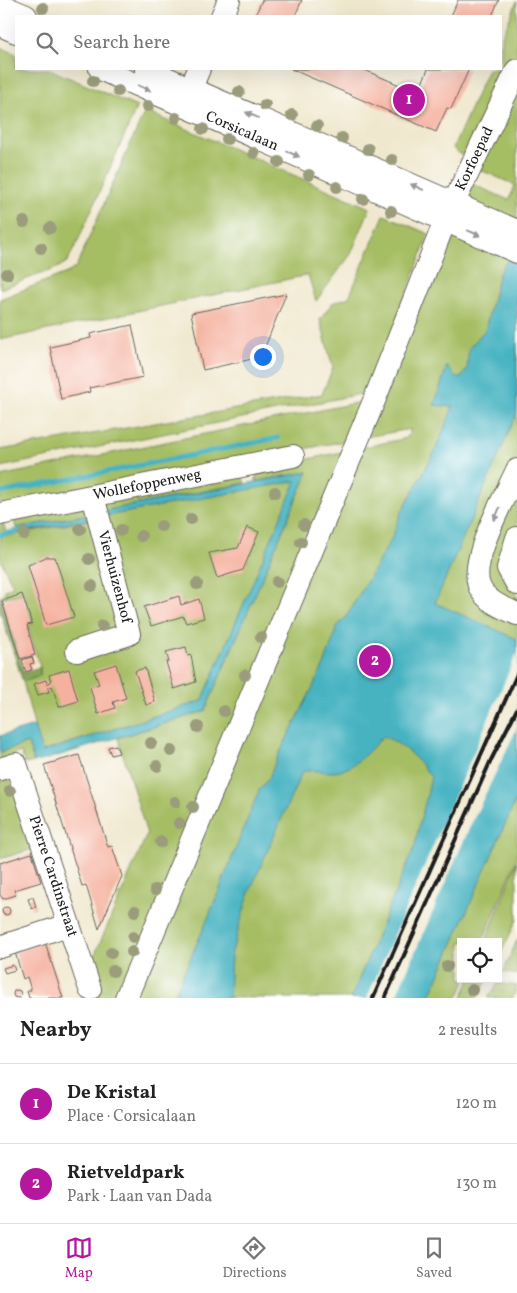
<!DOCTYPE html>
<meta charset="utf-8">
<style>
:root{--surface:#fff;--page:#f2f2f2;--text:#222;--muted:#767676;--line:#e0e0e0;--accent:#b5179e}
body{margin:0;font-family:Vollkorn,serif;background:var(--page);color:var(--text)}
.controls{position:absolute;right:15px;bottom:15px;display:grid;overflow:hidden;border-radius:0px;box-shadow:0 5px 20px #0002}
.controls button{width:45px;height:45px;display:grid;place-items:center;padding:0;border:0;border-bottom:1px solid var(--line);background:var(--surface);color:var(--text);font:25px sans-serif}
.you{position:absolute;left:262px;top:356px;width:18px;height:18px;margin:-12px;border:4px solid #fff;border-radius:50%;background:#1a73e8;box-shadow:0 0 0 8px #1a73e833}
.badge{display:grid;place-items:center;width:32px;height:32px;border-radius:50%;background:var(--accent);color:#fff;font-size:16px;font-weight:700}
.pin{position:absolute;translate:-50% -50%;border:2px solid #fff;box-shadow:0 1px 5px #0006}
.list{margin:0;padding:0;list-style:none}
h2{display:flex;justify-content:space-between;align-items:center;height:65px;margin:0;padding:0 20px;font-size:21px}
h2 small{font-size:16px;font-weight:400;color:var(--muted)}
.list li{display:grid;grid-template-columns:32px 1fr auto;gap:15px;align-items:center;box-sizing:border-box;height:80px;padding:0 20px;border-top:1px solid var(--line)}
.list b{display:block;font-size:19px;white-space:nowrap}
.list p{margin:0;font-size:16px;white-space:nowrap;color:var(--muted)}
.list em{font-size:16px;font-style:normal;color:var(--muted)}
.icon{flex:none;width:28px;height:28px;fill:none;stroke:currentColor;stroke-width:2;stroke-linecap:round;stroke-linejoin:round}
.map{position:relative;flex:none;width:517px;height:998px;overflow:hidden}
.search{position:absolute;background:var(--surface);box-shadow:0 5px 20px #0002;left:15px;right:15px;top:15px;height:55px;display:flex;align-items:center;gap:12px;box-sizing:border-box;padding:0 18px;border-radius:0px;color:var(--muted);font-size:19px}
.sheet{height:225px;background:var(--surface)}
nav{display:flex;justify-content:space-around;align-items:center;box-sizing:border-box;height:70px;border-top:1px solid var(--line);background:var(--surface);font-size:14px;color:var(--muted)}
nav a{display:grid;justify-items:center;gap:2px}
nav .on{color:var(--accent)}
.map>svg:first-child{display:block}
</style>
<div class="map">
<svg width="517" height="998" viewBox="0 0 517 998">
<rect width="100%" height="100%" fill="#fff"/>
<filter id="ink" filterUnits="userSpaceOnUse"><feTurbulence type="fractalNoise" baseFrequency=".02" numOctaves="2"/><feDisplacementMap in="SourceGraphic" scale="10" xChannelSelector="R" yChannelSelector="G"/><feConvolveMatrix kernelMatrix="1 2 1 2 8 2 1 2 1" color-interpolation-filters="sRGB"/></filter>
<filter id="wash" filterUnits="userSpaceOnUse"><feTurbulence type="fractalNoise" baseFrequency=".0096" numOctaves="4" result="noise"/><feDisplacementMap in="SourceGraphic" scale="20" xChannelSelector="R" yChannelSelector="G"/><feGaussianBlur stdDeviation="1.12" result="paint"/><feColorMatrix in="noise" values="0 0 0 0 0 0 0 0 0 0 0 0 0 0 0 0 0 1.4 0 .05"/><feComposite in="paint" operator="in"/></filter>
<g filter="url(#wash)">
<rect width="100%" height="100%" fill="#f0e8ce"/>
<path fill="#a6be64" stroke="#616d40" d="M517,1V859L482,942H461V979H466L458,998H81L90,993L98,974L93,959L147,834L118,738L205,711L308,472L256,481L257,470L407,438L411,429L365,437L472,184L509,200L515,185L478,169L453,148L488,69H501V39Z
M0,47L16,54V69H49L137,107L76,245L67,262L57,268L0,289Z
M145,111L370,208L351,254L316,301L308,275L0,340V299L69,272L76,267Z
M384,215L429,234L370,392L0,467V450L322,394L333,368L320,320L332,303L349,297Z
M365,401L350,440L0,508V476Z
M241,473L245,483L104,511V500Z
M302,478L202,701L41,752L23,682L40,675V667L28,626L33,624L24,593L2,598L6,589L13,586L0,558V521L3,522L7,536L90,520L89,514L16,528L14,520L85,504L93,518Z
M28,743L34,762L25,764L21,752L0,759V752Z
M9,778L37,848L0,859V781Z
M517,862V920L498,959V942H485Z
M517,940V975L503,972Z
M470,979L487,981L477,998H462Z
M498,983L517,986L513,998H488Z"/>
<path fill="#84a55a" stroke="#50603b" d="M0,596L24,673L40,667V676L23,682L0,611Z"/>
<path fill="#46b3c1" stroke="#31686e" d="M517,245V413L435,603L517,639V797L429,998H351L415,845C419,821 427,800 431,777C418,759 404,745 383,736C371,749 352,772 333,772C321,772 314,769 302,772L249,893L231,955L229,998H173L208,918L259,790L269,778L277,758L324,665L338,625L346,617L392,538L400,515L435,451L453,407L434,405L447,366L454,376L461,378L467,369L469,348L485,330L499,273Z
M308,472L205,711L44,760L34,762L28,743L0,752V736L34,726L42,752L202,701L296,481L107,516V510Z
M90,514V519L17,533L16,528Z"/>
<path fill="#f0e8ce" d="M517,653V728L472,822L395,998H367Z"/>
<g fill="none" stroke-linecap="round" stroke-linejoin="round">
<path stroke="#46b3c1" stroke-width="5" d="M0,493L278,438
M0,535L22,530"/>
</g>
<g id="blocks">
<path fill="#f5b19e" d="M262,0H302L295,16H255Z
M458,0H499L492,16H451Z
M291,69H362L418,93L428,69H469L451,109L447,108L436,132Z
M286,294L261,357L203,370L191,313Z
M132,325L143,377L89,388L90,392L61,399L50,347L91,338L90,334Z
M247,527L259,532L243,570L217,578L209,553L238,548Z
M46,557H55L74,617L46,625L28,565Z
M22,594L32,624L27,625L35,655L20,659L2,601Z
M179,596L181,605L199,599L204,618L186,623L183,616L151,626L144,607Z
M186,647L188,656L191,655L196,682L174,689L166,662H169L166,652Z
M32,657L34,663L30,664L32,670L26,672L22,660Z
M116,664L126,698L113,702L115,708L98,714L90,687L99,684L94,671Z
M145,668L155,702L146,705L135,671Z
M69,669L78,701L59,707L52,686L48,688L49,692L38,695L34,684L46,680L47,684L51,682L49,675Z
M116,745L119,753L111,755L108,747Z
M79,755L108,847L112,846L122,876L99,929L86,885L82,886L44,765Z
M32,853L41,882L14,890L16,895L3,899L0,895V863Z
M33,897L36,907L32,909L28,899Z
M2 911a4 4 0 1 1 8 0a4 4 0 1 1-8 0Z
M45,942L63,998H29L27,991L31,990L27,977L23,979L15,952Z
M13,965L15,970L5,973L3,968Z
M13 994a4 4 0 1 1 8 0a4 4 0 1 1-8 0Z"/>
</g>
</g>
<g filter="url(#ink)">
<use href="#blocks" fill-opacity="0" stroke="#66635a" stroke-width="1"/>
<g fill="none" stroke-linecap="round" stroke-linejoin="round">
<defs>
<g id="minor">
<path d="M0,5L26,16"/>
<path d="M222,16L229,0"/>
<path d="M0,25L16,32"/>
<path id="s1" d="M100,69L517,252"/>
<path d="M146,69L517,231"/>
<path d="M185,102L199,69"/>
<path d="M517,470C506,495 467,562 480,588C487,602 504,608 517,614"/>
<path id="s2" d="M0,514L293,456"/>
<path d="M517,538L508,568L517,584"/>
<path d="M77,651L129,634L93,496"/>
<path id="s3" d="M0,769L16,764L90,989"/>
<path d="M0,947L68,925"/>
<path id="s4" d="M126,998L376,396L445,221L517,70"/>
</g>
</defs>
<use href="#minor" stroke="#66635a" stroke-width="24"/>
<use href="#minor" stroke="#fff" stroke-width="22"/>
<path stroke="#1c1c1c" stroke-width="4" d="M373,998L517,674
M385,998L491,760L517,709"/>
</g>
<g fill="#9a9c7c">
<circle cx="43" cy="8" r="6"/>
<circle cx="93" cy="81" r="6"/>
<circle cx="118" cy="91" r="6"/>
<circle cx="239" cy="92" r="6"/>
<circle cx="265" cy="105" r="6"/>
<circle cx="148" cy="106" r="6"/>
<circle cx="292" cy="115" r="6"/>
<circle cx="176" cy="118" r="6"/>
<circle cx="317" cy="126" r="6"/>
<circle cx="203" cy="129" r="6"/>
<circle cx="342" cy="138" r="6"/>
<circle cx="227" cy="139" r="6"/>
<circle cx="368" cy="149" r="6"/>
<circle cx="254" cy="153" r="6"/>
<circle cx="392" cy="160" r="6"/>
<circle cx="279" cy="162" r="6"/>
<circle cx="309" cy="175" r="6"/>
<circle cx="337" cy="187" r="6"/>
<circle cx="363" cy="199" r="6"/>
<circle cx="391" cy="211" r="6"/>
<circle cx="24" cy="222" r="6"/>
<circle cx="50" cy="228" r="6"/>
<circle cx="41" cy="248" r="6"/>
<circle cx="7" cy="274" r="6"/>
<circle cx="275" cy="492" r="6"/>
<circle cx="191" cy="519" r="6"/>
<circle cx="304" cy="525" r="6"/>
<circle cx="161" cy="526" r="6"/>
<circle cx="80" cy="529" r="6"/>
<circle cx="121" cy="530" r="6"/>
<circle cx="24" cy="534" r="6"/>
<circle cx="141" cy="536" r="6"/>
<circle cx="301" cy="542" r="6"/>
<circle cx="89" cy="559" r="6"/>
<circle cx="277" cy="582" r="6"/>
<circle cx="197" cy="584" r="6"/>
<circle cx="92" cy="586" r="6"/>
<circle cx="102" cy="626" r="6"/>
<circle cx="261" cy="637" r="6"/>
<circle cx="245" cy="675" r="6"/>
<circle cx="224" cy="711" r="6"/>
<circle cx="198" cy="727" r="6"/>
<circle cx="151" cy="743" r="6"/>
<circle cx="171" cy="751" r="6"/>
<circle cx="157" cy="766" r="6"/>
<circle cx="10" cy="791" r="6"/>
<circle cx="175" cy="802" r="6"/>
<circle cx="193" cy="807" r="6"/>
<circle cx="179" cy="823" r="6"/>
<circle cx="161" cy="842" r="6"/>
<circle cx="155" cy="890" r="6"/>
<circle cx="135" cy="911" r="6"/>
<circle cx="133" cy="937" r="6"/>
<circle cx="132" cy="952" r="6"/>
<circle cx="111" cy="953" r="6"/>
<circle cx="447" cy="966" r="6"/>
<circle cx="113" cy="971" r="6"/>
<circle cx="472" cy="990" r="6"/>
</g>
<defs><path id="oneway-solid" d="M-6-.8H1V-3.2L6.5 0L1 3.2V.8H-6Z" transform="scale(1.25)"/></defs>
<g fill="#999">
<use href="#oneway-solid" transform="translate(144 88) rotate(24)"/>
<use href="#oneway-solid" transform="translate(252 115) rotate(-156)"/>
<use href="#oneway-solid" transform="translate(293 154) rotate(24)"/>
<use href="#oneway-solid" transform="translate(417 187) rotate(-156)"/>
<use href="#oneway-solid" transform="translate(474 233) rotate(23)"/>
<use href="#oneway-solid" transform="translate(497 514) rotate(114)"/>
</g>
</g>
<g text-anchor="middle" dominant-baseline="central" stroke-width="4.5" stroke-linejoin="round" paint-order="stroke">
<g font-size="15" fill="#1c1c1c" stroke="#fff">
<text stroke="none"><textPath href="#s1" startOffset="155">Corsicalaan</textPath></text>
<text stroke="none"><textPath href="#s4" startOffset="909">Korfoepad</textPath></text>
<text stroke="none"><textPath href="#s2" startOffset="150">Wollefoppenweg</textPath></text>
<text transform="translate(114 577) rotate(75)">Vierhuizenhof</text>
<text stroke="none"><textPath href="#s3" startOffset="135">Pierre Cardinstraat</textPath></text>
</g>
</g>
</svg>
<div class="controls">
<button><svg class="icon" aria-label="locate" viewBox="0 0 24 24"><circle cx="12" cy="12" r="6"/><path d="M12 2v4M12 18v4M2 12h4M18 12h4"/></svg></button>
</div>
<div class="you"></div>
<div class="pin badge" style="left:409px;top:100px">1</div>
<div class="pin badge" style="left:375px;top:661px">2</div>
<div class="search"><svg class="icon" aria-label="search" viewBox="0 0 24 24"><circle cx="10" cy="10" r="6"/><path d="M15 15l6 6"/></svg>Search here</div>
</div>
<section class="sheet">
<h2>Nearby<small>2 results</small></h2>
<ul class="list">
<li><span class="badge">1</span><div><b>De Kristal</b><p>Place · Corsicalaan</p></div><em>120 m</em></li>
<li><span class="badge">2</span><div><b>Rietveldpark</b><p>Park · Laan van Dada</p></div><em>130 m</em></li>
</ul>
</section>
<nav>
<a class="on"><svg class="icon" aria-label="map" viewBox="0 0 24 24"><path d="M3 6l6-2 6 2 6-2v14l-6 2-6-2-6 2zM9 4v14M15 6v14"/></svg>Map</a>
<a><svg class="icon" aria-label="directions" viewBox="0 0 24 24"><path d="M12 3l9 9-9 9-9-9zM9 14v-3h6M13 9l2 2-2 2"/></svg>Directions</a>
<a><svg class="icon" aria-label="saved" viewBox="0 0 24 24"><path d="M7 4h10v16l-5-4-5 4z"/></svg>Saved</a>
</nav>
